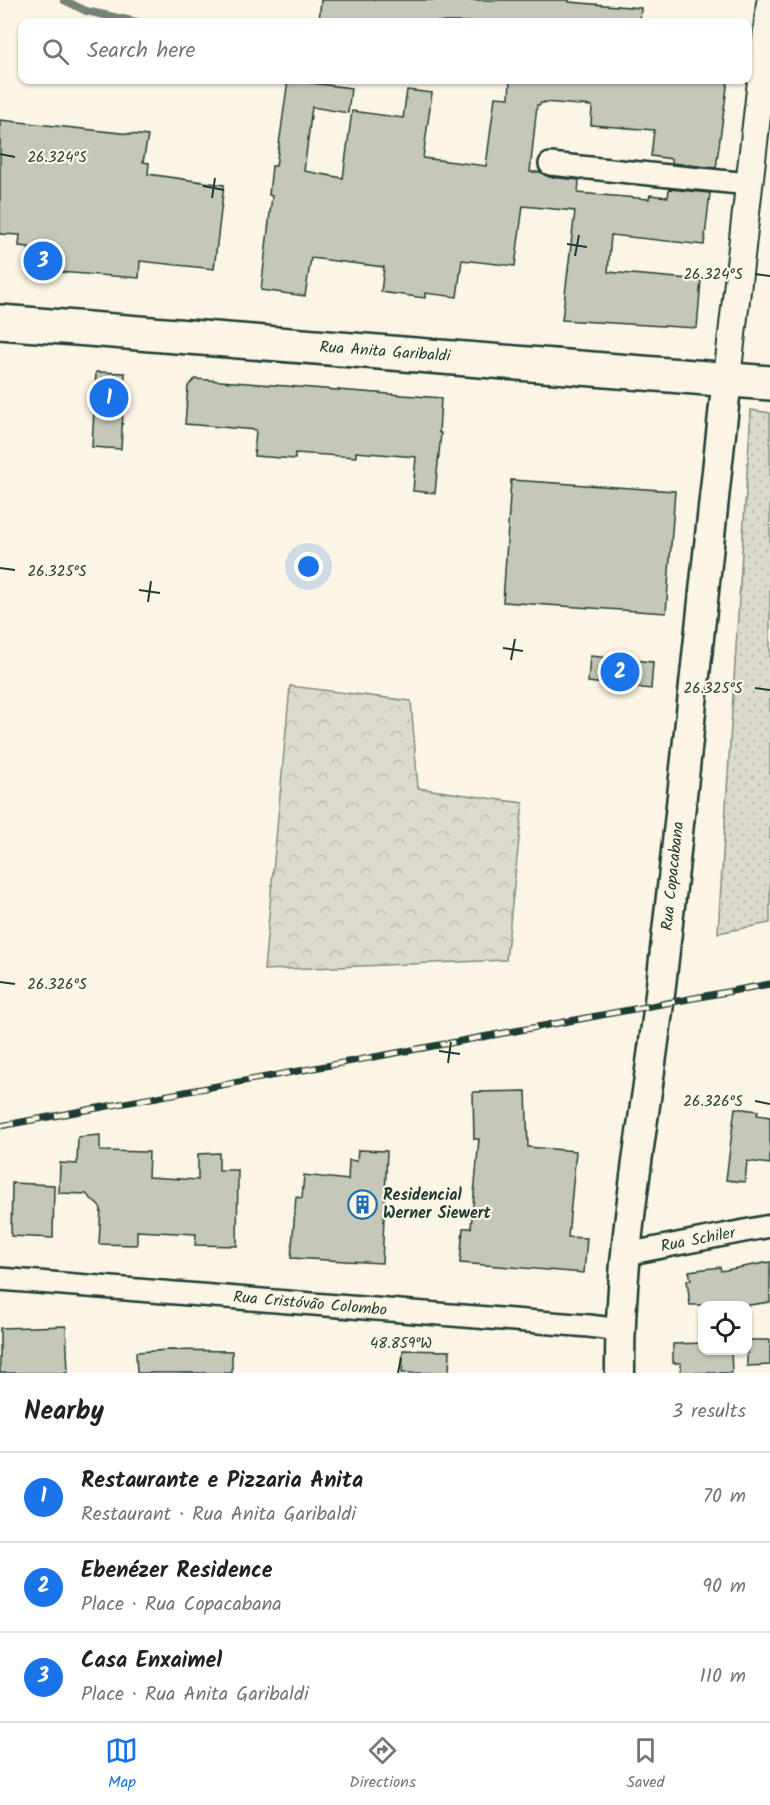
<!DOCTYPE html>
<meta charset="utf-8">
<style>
:root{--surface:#fff;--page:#f6f6f6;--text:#222;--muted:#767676;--line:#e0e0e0;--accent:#1a73e8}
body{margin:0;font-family:Kalam,sans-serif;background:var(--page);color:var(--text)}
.controls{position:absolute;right:18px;bottom:18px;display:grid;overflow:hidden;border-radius:12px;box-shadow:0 2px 4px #0004}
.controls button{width:54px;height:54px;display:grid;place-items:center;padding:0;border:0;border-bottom:2px solid var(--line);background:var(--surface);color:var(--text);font:30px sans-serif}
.you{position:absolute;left:309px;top:567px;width:21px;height:21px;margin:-15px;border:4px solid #fff;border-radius:50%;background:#1a73e8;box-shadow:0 0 0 9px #1a73e833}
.badge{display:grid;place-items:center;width:39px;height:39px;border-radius:50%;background:var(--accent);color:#fff;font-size:20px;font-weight:700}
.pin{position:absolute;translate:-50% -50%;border:3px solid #fff;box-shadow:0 2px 6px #0006}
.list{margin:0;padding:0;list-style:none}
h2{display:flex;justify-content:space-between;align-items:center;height:78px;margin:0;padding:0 24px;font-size:26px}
h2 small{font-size:20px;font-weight:400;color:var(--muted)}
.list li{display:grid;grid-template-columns:39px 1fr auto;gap:18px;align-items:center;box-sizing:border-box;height:90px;padding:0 24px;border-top:2px solid var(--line)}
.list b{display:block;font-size:22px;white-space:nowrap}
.list p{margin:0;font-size:20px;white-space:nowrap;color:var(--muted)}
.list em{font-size:20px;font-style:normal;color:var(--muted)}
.icon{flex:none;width:33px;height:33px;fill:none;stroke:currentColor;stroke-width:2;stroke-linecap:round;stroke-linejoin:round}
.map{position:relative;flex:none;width:770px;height:1373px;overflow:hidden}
.search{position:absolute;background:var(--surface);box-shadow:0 2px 4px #0004;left:18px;right:18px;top:18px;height:66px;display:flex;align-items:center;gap:15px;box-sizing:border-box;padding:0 21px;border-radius:12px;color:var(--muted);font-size:22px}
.sheet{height:348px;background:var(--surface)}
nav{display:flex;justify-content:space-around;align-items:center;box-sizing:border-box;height:84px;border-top:2px solid var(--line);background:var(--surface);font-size:16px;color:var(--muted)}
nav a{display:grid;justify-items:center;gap:3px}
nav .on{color:var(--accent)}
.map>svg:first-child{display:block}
</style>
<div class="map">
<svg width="770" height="1373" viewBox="0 0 770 1373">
<defs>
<pattern id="grass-dots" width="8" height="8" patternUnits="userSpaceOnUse" patternTransform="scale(1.5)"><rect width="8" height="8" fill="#dcdacc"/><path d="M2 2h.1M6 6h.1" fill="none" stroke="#bcbcb0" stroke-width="1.8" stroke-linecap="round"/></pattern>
<pattern id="forest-crowns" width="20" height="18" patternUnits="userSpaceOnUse" patternTransform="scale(1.5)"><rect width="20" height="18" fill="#dcdacc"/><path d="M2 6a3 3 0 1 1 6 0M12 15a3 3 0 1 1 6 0" fill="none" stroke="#bcbcb0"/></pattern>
</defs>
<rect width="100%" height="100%" fill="#fcf5e5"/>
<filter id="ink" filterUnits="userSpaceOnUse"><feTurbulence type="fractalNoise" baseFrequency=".0167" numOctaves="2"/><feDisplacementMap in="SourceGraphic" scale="12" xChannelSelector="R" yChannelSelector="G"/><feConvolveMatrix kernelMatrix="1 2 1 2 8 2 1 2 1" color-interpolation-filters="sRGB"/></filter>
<g filter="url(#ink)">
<path fill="url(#grass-dots)" stroke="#7e8c80" stroke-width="1.5" d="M751,410L770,413V923L718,933Z"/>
<path fill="url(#forest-crowns)" stroke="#7e8c80" stroke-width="1.5" d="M290,686L411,701L418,788L523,803L506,960L264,970Z"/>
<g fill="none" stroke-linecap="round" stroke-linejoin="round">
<path stroke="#758479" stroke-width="8" d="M64,0L86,11L137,22"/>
</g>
<path fill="#c5c7b9" stroke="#1f3d34" stroke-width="1.5" d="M321,0H569V2L641,8L640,22H319Z
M288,80L351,88L348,113L312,107L304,171L343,178L352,111L403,118L407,90L432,93L423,158L486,166L495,97L509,98L510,80H728L716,168L672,163V159L651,156L654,130L591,125L592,106L544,102V103H540V105H537L530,172H541L549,177L579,180L578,193L649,199L650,195L668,197L669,189L710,193L704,245L611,235L608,272L701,280L697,328L562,320L575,211L523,206L515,266L462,260L457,297L425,293V298L381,292L384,267L311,258L305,296L261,290L272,196L269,195L272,166H276Z
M0,120L148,136L143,162L149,163L148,174L224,185L214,269L140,261L139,278L58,272L57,275L26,272L29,247L19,246L20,235L0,234Z
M96,372L125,373L121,449L92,447Z
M195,379L441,398L439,433H441L435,493L413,491L416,457L356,452V457L295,453V459L254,456L256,430L185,424L188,386Z
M511,480L675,491L666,613L503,602Z
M590,656L653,662L651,689L588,682Z
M526,1091L528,1147L576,1151L568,1237L587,1238L584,1273L460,1263L463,1228H471L479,1139H474L473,1092Z
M735,1108L758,1111L757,1115L770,1117V1164L747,1161L745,1182L726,1180Z
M100,1135V1151L149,1152L148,1177L198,1180V1154L219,1153V1170H238L237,1246L195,1245L196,1234L137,1231V1245L99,1244L101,1208L86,1194L59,1193L60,1163L77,1164L78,1137Z
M358,1150L387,1151L382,1263L291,1258L296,1197L302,1198L304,1175L348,1180L349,1160L357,1161Z
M12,1183L54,1185L53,1238L11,1236Z
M770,1262V1302L750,1305H690L687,1280H691L689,1271L720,1267L721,1271Z
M66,1326L68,1373H0V1328Z
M747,1340H770V1365L747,1366Z
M702,1343V1350H731L732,1373H681V1363H673V1344Z
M170,1350L232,1351V1373H137L136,1352Z
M403,1350L450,1351L449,1373H402Z"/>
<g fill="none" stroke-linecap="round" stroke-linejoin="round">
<defs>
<path id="minor" d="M550,164L749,184
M626,1254L770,1226
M0,1279L589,1326L620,1330"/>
<path id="tertiary" d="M727,378L770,3"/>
<path id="secondary" d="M620,1373C619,1249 644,1126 659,1003C683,795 704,587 727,378"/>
<path id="primary" d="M0,322L770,383"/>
</defs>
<use href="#minor" stroke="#1f3d34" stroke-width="26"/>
<use href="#tertiary" stroke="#1f3d34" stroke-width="30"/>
<use href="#secondary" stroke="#1f3d34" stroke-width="33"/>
<use href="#primary" stroke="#1f3d34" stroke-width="38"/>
<use href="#minor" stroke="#fcf5e5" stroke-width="21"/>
<use href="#tertiary" stroke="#fcf5e5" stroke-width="26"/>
<use href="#secondary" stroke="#fcf5e5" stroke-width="28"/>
<use href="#primary" stroke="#fcf5e5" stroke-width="33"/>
<defs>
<path id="rail" d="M0,1126L770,984"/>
</defs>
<use href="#rail" stroke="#1f3d34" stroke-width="7"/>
<use href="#rail" stroke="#fcf5e5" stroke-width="4.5" stroke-dasharray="14" stroke-linecap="butt"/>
</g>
</g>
<path fill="none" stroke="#1f3d34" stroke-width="2" d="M0,154L15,157M203,186L224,190M212,198L215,178M567,244L587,247M575,256L579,235M755,274L770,276M0,568L15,570M139,590L160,593M148,602L151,581M503,648L523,651M511,660L515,639M755,688L770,690M0,982L15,984M439,1051L460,1054M448,1063L451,1042M755,1101L770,1104M398,1373L401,1358"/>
<defs>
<symbol id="building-ring" viewBox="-11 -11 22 22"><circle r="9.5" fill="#fcf5e5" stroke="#1f6fb2" stroke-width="1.5"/><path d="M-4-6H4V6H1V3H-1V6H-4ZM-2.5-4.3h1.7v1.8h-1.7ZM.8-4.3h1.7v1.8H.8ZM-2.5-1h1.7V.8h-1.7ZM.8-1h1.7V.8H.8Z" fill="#1f6fb2"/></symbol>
</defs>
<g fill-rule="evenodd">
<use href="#building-ring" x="346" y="1188" width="33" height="33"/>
</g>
<g text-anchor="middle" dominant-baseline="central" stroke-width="4.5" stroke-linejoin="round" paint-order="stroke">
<g font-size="16" fill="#1f3d34" stroke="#fcf5e5">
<text transform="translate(385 352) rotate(4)">Rua Anita Garibaldi</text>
<text transform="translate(673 876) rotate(-84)">Rua Copacabana</text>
<text transform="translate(698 1240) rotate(-11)">Rua Schiler</text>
<text transform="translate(310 1304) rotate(5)">Rua Cristóvão Colombo</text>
</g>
<g font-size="16" font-weight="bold" fill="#1f3d34" stroke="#fcf5e5" text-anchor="start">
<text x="383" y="1195">Residencial<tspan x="383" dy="18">Werner Siewert</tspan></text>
</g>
</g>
<g font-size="15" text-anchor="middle" fill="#1f3d34" stroke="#fcf5e5" stroke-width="4.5" stroke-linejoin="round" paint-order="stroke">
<text x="57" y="162">26.324°S</text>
<text x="713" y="279">26.324°S</text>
<text x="57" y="576">26.325°S</text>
<text x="713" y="693">26.325°S</text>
<text x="57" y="989">26.326°S</text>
<text x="713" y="1106">26.326°S</text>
<text x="401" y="1348">48.859°W</text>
</g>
</svg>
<div class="controls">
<button><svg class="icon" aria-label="locate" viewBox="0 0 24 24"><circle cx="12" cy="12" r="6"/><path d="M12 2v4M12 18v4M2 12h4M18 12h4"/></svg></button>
</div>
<div class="you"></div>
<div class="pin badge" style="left:109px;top:398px">1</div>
<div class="pin badge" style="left:620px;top:672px">2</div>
<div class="pin badge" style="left:43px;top:261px">3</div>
<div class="search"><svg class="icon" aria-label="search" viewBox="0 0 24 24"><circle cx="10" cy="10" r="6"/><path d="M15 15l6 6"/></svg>Search here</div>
</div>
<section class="sheet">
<h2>Nearby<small>3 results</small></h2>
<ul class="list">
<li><span class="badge">1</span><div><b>Restaurante e Pizzaria Anita</b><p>Restaurant · Rua Anita Garibaldi</p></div><em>70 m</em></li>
<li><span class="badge">2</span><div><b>Ebenézer Residence</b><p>Place · Rua Copacabana</p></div><em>90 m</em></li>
<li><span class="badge">3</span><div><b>Casa Enxaimel</b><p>Place · Rua Anita Garibaldi</p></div><em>110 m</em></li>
</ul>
</section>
<nav>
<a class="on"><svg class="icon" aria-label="map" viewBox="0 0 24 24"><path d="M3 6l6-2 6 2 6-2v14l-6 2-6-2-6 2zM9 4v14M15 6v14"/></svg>Map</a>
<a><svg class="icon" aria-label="directions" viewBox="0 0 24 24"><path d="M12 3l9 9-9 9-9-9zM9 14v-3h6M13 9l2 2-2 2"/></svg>Directions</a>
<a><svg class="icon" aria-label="saved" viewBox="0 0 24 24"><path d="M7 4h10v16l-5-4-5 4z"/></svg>Saved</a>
</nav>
